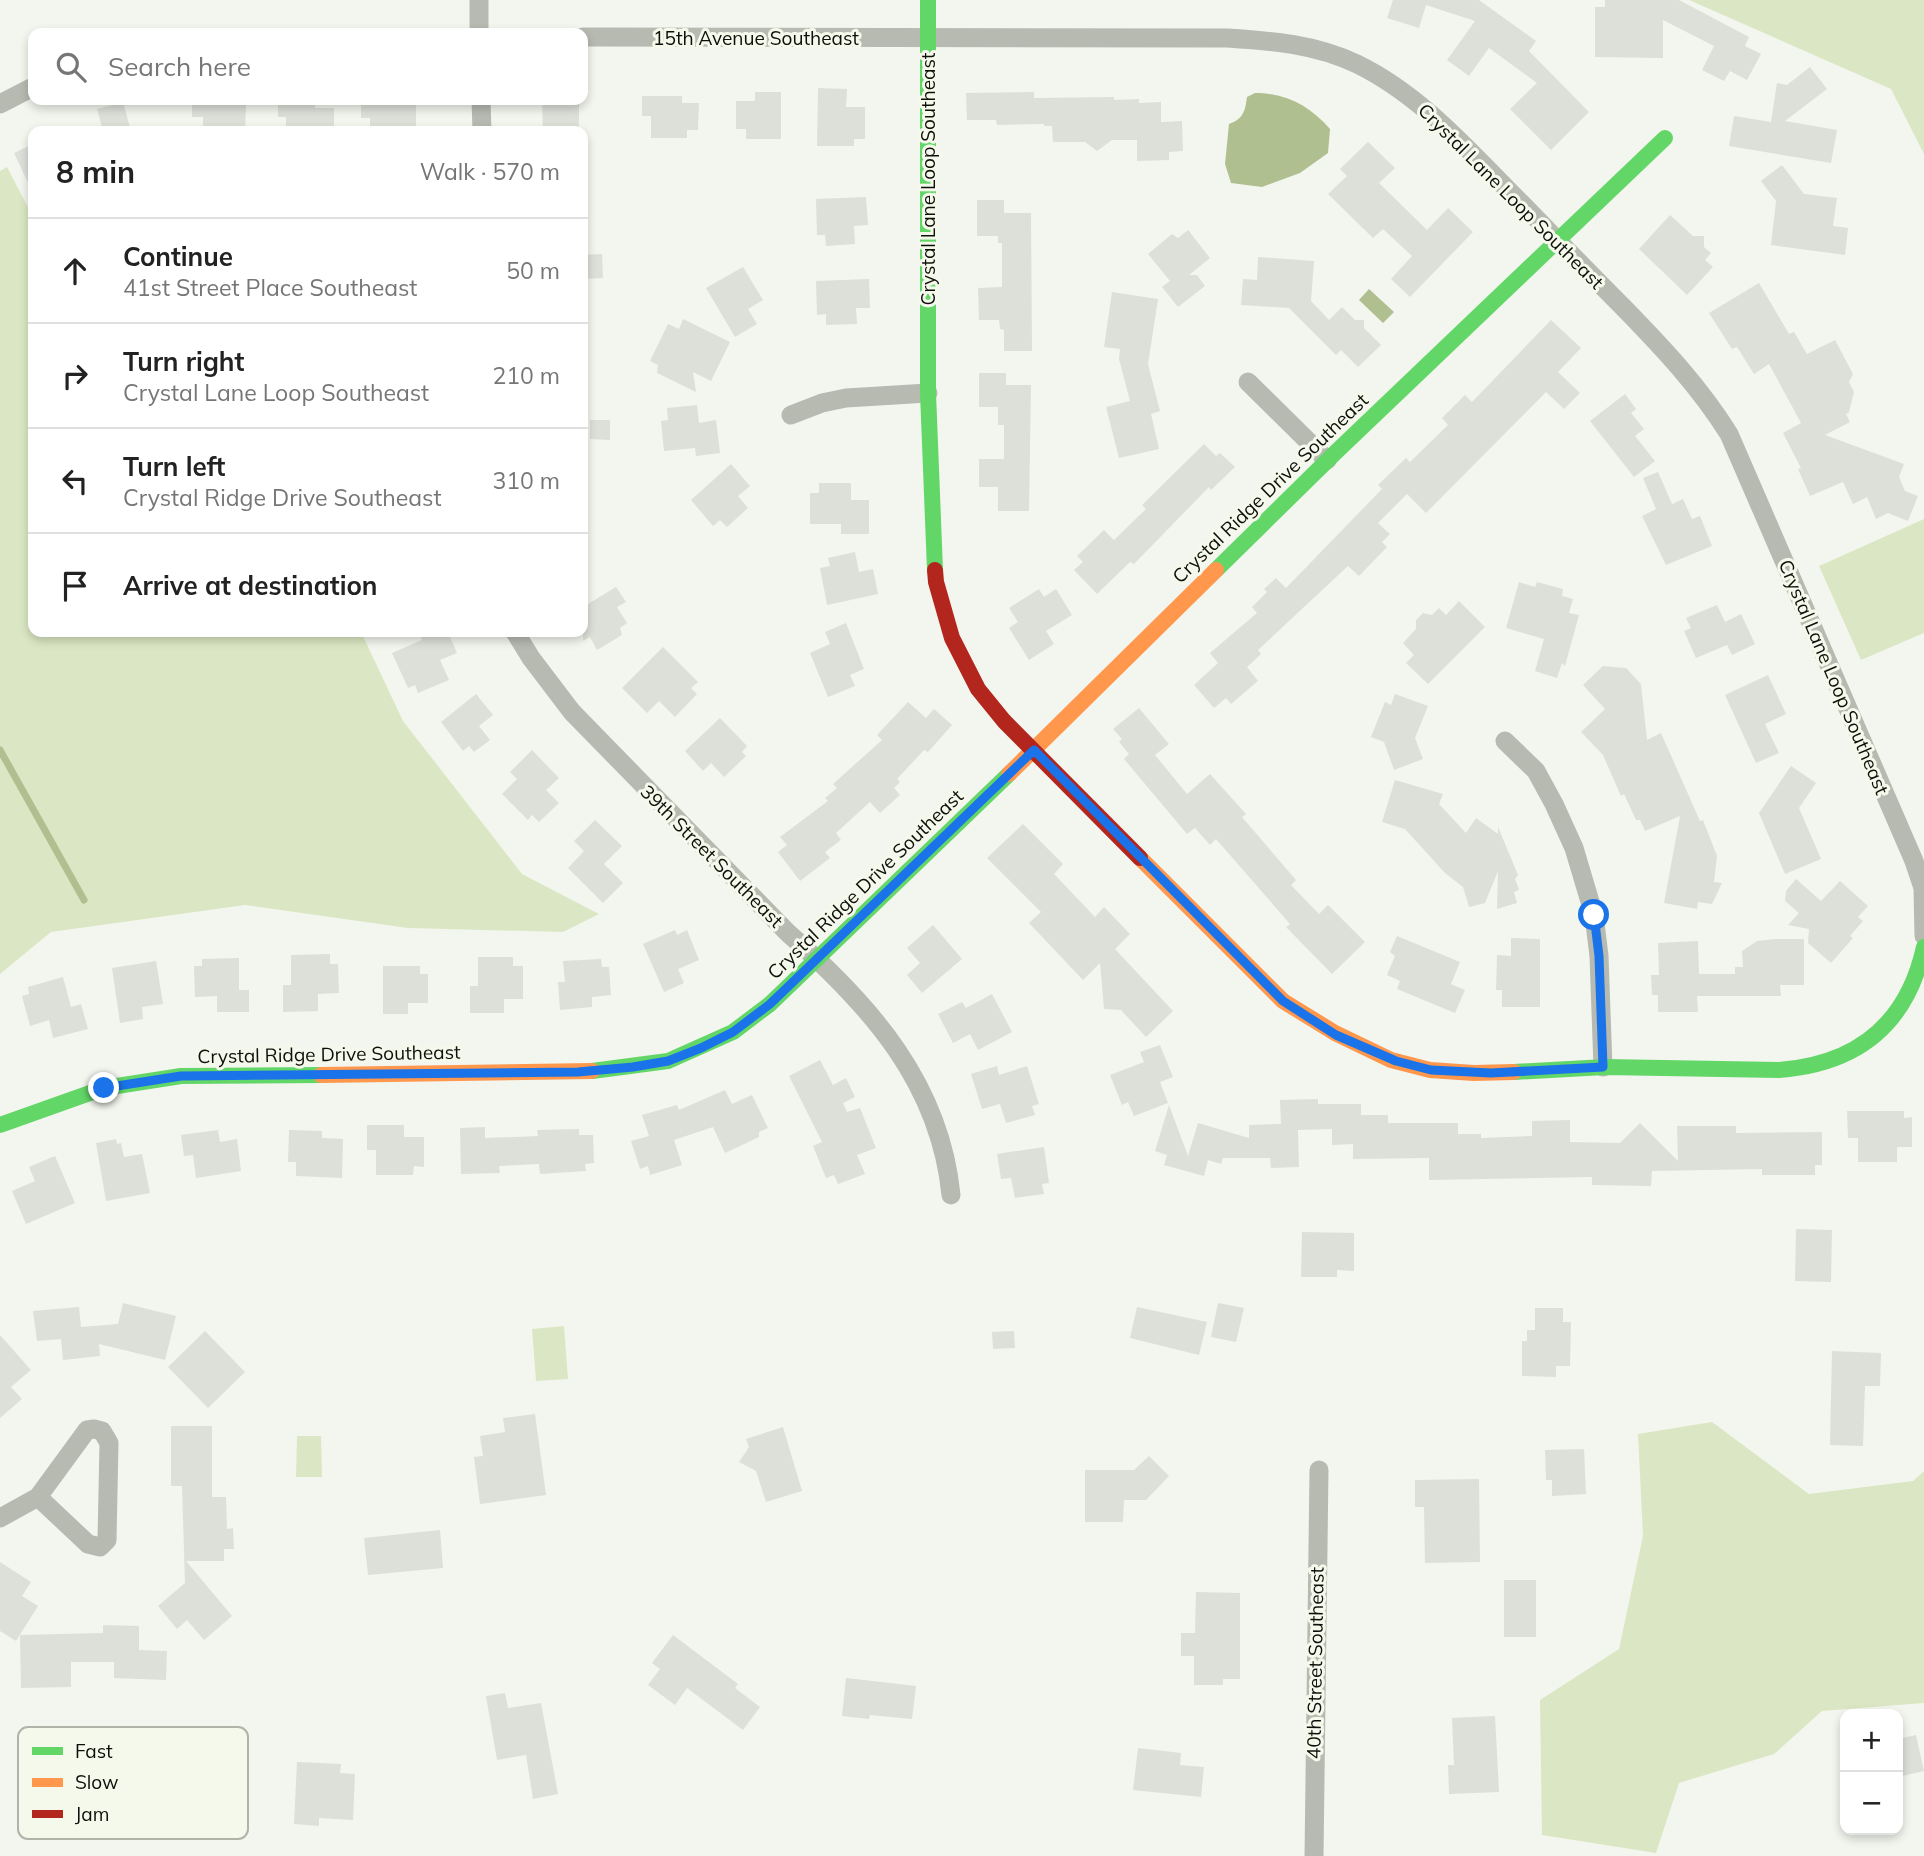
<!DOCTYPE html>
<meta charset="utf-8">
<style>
:root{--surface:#fff;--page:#f2f2f2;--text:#222;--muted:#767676;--line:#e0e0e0}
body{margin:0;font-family:Mulish,sans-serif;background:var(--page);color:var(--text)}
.controls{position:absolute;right:21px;bottom:21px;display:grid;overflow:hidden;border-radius:14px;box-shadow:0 4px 10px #0003}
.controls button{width:63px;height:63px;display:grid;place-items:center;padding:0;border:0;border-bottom:2px solid var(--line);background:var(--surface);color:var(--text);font:35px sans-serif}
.stop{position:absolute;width:21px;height:21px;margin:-16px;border:5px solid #1a73e8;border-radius:50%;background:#fff}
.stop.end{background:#1a73e8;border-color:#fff;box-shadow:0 2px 7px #0008}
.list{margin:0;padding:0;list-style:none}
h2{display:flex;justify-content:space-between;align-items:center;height:91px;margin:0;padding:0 28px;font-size:30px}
h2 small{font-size:23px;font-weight:400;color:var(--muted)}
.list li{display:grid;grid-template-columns:46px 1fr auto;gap:21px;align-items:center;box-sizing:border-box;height:105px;padding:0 28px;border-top:2px solid var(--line)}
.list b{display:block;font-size:26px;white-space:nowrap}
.list p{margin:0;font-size:23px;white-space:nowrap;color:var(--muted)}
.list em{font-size:23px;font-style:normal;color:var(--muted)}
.icon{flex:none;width:38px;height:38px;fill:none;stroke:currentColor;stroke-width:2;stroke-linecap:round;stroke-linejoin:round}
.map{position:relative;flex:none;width:1924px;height:1856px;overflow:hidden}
.search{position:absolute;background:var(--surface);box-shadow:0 4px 10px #0003;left:28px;top:28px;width:560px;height:77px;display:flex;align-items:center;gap:18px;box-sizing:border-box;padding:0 24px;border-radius:14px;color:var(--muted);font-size:26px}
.panel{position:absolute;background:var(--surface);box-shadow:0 4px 10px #0003;left:28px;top:126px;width:560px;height:511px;border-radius:14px}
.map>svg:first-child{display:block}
</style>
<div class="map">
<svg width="1924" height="1856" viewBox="0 0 1924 1856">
<rect width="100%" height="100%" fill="#f3f6ee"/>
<path fill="#dbe7c4" d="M1689,0H1924V154L1891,89Z
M7,167L33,217V632H361L403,721L522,874L599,914L563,932L408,928L245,905L51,932L0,974V171Z
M1924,519V633L1861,660L1819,566Z
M564,1326L568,1379L536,1381L532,1329Z
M1712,1422L1809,1494L1913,1481L1924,1471V1703L1822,1711L1774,1754L1679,1783L1656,1853L1542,1835L1540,1700L1619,1649L1643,1536L1638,1434Z
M297,1436H321L322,1477H296Z"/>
<path fill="#b0bf90" d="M1255,93C1286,93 1310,106 1330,129L1328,153L1300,173L1262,187L1231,183L1225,164L1229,124C1243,119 1245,112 1247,97Z
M1369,289L1394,312L1383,323L1359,300Z"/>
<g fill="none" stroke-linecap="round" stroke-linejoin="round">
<path stroke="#b0bf90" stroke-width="7" d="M0,750L84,900"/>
</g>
<path fill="#dddfd9" d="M1393,0H1479L1536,41L1529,51L1589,112L1551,150L1510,109L1537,83L1489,48L1469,76L1447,60L1475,21L1426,5L1419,28L1387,18Z
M1605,0H1679L1749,37L1745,46L1761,54L1747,80L1730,71L1724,81L1702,70L1714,46L1663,20V58L1595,57V7H1605Z
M1810,67L1827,89L1785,121L1837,130L1831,163L1729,146L1734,116L1771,122L1777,83L1787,85Z
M818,88L847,89L846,107H865V139H854V146H817Z
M755,92H781V139H746V129H736V101H755Z
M1034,92V98L1114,97V100L1139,99V103L1161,102V122L1182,121L1183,151L1169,152V160L1137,161V140H1112L1097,151L1085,142H1053L1052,126H1044V124L997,125L996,120H967L966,93Z
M642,96H682V103H699L698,130H687V138H651V116H642Z
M192,100H229V105H246L245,131H203V117H192Z
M278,100H315V108H334V131H286V117H278Z
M361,100L416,102V131H370V118H361Z
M542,100H579V131H543Z
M123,102L131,131H103L97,109Z
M1368,142L1395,168L1379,183L1427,230L1448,208L1473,232L1410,297L1391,279L1412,256L1383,229L1373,238L1328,194L1347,176L1340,169Z
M33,144V193L14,153Z
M1782,165L1804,194L1837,198L1833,226L1848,228L1845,255L1771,245L1776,201L1761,181Z
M866,197L868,225L854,226L855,244L826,246L825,235H817L816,199Z
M977,200H1004V213H1031L1032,351H1004V330L1000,329L999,320H979L978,288L1002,287V243H998V236H977Z
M1670,215L1693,236H1704V247L1711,253L1705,260L1713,267L1687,295L1639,249Z
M1188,230L1210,258L1189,275H1197L1205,286L1178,307L1162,287L1170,281L1148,254L1172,234L1178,238Z
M602,254L603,278L583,279V255Z
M1258,257L1314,261L1311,301L1329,320L1342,307L1355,320H1364V328L1381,345L1358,367L1341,350L1336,355L1289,308L1241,305L1243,279L1257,280Z
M743,267L763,300L748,309L757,324L735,337L706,288Z
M869,279L870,308H856L857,324L826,325V314L817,315L816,281Z
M1759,283L1789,334L1794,332L1807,354L1835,340L1853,374L1849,382L1854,392L1849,412L1846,414L1850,422L1825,435L1904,464L1899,477L1905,491L1918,496L1908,521L1888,513L1876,519L1867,497L1853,504L1843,482L1810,496L1798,469L1801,468L1783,433L1801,423L1769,364L1754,374L1737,347L1732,349L1709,313Z
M1112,292L1158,299L1148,364L1160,411L1151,414L1159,449L1119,458L1106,407L1130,401L1119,359L1120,349L1104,347Z
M683,319L730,342L711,381L693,372L696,392L657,373L658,365L650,361L668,324L679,329Z
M1551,320L1581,348L1558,372L1580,393L1564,409L1546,392L1426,513L1407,494L1378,523L1390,534L1382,542L1387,547L1359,576L1348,566L1258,650L1261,654L1247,667L1258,681L1231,704L1226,698L1214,708L1194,685L1218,663L1210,653L1257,613L1252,607L1267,592L1264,589L1276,578L1286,588L1382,489L1378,485L1406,458L1410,462L1448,425L1442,418L1465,395L1472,402Z
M979,373H1006V385H1031L1029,511H998V487H979V459H1004V425H998V407H979Z
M1625,394L1636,409L1631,413L1644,429L1635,436L1655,461L1634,477L1590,421Z
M697,405L699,423L716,420L720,453L696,456L695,448L664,451L661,421L668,420L667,408Z
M590,420H610V440L590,439Z
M1204,444L1216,456L1220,453L1235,467L1211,490L1209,487L1134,564L1130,562L1097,594L1074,570L1083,562L1077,556L1104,530L1114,540L1146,509L1142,505Z
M731,464L750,486L738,496L748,508L727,527L720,520L713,526L691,500Z
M1658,472L1672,504L1683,499L1692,519L1700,516L1712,546L1666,565L1642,516L1656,509L1643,478Z
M819,483H851V500H869V534H841V524H810V493H819Z
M855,552L859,572L873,569L878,594L827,605L820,568L830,566L828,558Z
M1519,582L1535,587L1537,582L1563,589L1562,596L1573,599L1569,613L1579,615L1565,666L1562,663L1557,678L1535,671L1544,639L1506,628Z
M616,587L626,602L617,607L627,623L620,628L622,635L597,650L590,637L583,641V607Z
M1039,589L1044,597L1056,589L1072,615L1046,631L1054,644L1029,660L1009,628L1018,622L1009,608Z
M1459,601L1485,627L1428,684L1406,663L1414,655L1403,643L1416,629V620L1423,613L1432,615L1439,608L1446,615Z
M1717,605L1725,622L1741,614L1755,644L1732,655L1727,645L1696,658L1684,631L1691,628L1686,618Z
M846,623L864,669L850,675L855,686L828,697L810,653L830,644L825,632Z
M419,632H448L457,653L440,660L449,680L418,693L415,685L408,688L392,653L422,640Z
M663,647L698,682L691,688L697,694L675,717L659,701L647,713L622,688Z
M1603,666L1626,668L1641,684L1647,740L1661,733L1700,821L1703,820L1717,856L1714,882L1722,883L1712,904L1698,902L1697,909L1664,903L1680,816L1645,831L1640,820H1636L1624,794L1621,796L1603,755L1581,732L1605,709L1583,685Z
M1768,675L1786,714L1765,724L1779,753L1756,763L1725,695Z
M476,694L493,715L479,726L490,740L474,752L469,746L463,751L441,722Z
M1395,694L1428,706L1415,738L1423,759L1394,770L1384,742L1371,737L1385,702L1391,705Z
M908,702L926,718L934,709L952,725L928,752L924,750L897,779L900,782L894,788L900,795L880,813L870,802L836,833L841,840L825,852L830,858L800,881L778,852L787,845L780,837L828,801L825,798L837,788L833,784L882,740L877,735Z
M1139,708L1169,744L1155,755L1187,794L1210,774L1246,814L1242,817L1296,880L1291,885L1319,914L1328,905L1365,942L1332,974L1286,927L1290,924L1216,839L1210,845L1195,828L1187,834L1124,759L1129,754L1119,742L1122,739L1113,729Z
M720,718L747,746L742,752L746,756L724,777L711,763L703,771L685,751Z
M532,750L559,778L546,790L559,803L539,822L532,815L528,820L502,794L517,779L510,772Z
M1791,766L1816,783L1799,808L1821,859L1785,874L1759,813Z
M1395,780L1443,794L1439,804L1466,833L1476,818L1498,834V827L1518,875L1515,879L1519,890L1514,892L1517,903L1497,909L1498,871L1485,903L1469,907L1463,887L1445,873L1405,829L1382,822Z
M595,820L622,846L604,864L623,883L603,903L568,868L584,851L574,841Z
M1023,824L1063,864L1054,874L1095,917L1104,907L1130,934L1115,949L1173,1011L1146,1037L1121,1010L1104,1009L1100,963L1083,980L1029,923L1041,912L987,858Z
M1796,879L1821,901L1840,881L1868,906L1858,917L1863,921L1850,936L1853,938L1831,963L1808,943L1809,929L1788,925L1799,913L1785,901L1786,891Z
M933,925L962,959L922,993L907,975L920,963L907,948Z
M675,930L677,935L687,930L699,960L678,969L684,983L664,992L643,944Z
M1397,936L1460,962L1451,984L1465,990L1455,1013L1397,989L1400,981L1387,975L1395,956L1390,952Z
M1511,938L1540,939V1007H1502V990H1496L1497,955L1511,956Z
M1776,939H1804V985H1780L1781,996H1697L1698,1012H1658V995H1652L1651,975H1659L1658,943L1698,941L1699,974H1735V967H1743L1742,951L1757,941Z
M330,954V964H338L339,993L318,994V1011L283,1012V985H291V955Z
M478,957H513V966H523V999H504V1013H470V986H478Z
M239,958V990H249V1012H217V996L195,997L194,966H202V959Z
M601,959L602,967H609L611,995L592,997V1007L560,1010L558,982H565L563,961Z
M156,961L163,1004L142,1007L143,1019L120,1023L112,968Z
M383,966H420V974H428V1003H408V1014H383Z
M63,977L71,1007L81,1004L88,1029L53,1038L49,1020L30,1026L22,996L29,994L28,987Z
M992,994L1012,1032L978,1050L970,1034L953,1043L938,1014L962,1002L966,1008Z
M1160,1045L1173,1077L1160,1082L1168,1103L1134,1116L1128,1102L1122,1105L1110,1075L1144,1062L1140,1052Z
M820,1060L833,1085L846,1078L855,1097L843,1103L847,1112L860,1108L876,1148L857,1155L865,1174L838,1184L834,1175L826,1178L813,1146L822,1142L789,1076Z
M997,1066L999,1075L1027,1066L1039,1104L1032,1106L1035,1115L1006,1123L1000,1104L982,1109L971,1074Z
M725,1090L732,1104L752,1095L768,1128L759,1132V1137L725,1153L713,1127L674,1140L682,1165L650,1175L648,1166L640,1169L631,1141L649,1136L642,1115L677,1105L679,1110Z
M1318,1099V1104H1361V1115H1388V1123H1458V1134H1481V1138L1532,1136V1121L1570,1120V1142L1620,1143L1640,1123L1678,1161L1677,1126H1736V1133L1822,1132V1165H1815V1175H1762V1169L1652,1171L1651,1186L1592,1185V1177L1429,1180V1158L1353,1159V1144L1332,1145V1129L1298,1130L1299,1167L1271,1168L1270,1158H1223L1221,1164L1208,1160L1204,1176L1164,1165L1167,1155L1155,1151L1169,1105L1188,1156L1198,1123L1249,1138V1125L1281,1124L1280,1100Z
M1847,1111H1904V1118L1912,1117V1147H1897V1162H1858V1138H1848Z
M367,1125H404V1137H424V1167L414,1166L413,1175H376V1150H367Z
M485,1127V1138L538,1136L537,1130L579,1129V1135H593L594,1163L585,1164L586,1171L540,1174L539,1164L499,1166L500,1173L461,1174L460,1128Z
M218,1130L220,1142L237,1139L241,1171L196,1178L193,1155L184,1156L181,1135Z
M289,1130L322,1131V1138L343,1139L342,1178L296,1176V1162H288Z
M116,1139L117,1144L121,1143L124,1157L142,1154L150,1193L106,1201L96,1143Z
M1044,1147L1049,1183L1042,1184L1044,1194L1015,1198L1011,1178L1001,1179L997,1154Z
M55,1156L75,1203L26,1224L12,1191L35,1181L29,1167Z
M1796,1229L1832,1230L1831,1282L1795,1281Z
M1302,1232L1354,1233V1271L1337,1270V1277H1301Z
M123,1303L176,1316L165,1360L99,1344L100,1356L63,1360L61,1339L37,1341L33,1311L79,1307L81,1327L118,1324Z
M1218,1303L1244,1308L1236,1342L1211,1337Z
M1137,1307L1207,1322L1199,1355L1130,1338Z
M1535,1308H1563V1322H1571L1570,1366H1556V1377L1522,1376V1341H1527V1330H1535Z
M205,1331L245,1372L208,1408L168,1367Z
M1014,1331L1015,1348L993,1349L992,1332Z
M0,1335L31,1370L11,1387L22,1399L0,1418Z
M1832,1351L1881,1353L1880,1386H1865L1863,1446L1830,1445Z
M535,1414L546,1495L480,1504L474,1457L483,1456L480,1436L505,1432L503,1418Z
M171,1426H212V1497H226L227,1529L233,1528L234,1549H224V1561H186L232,1616L204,1640L187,1620L177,1629L158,1606L185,1583L182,1486H171Z
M783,1427L802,1491L766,1502L756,1471L739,1462L749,1447L746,1439Z
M1584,1449L1586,1494L1552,1496V1480H1546L1545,1450Z
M1149,1456L1169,1476L1146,1500H1124L1123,1522H1085V1470H1134Z
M1479,1479L1480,1562L1425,1563L1424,1507H1415V1480Z
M440,1530L443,1568L368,1575L364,1538Z
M0,1562L31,1582L22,1596L38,1606L16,1641L0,1631Z
M1504,1580H1536V1637H1504Z
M1196,1592L1240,1593V1679H1223V1685H1194V1656H1181V1633H1195Z
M103,1625L139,1626V1650L167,1651L166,1680L114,1678V1662H71V1687L21,1688L20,1635L103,1633Z
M673,1635L738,1684L735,1688L760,1707L743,1730L687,1688L675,1705L648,1685L660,1669L652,1663Z
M846,1678L916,1686L912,1719L870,1715L869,1719L842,1716Z
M505,1693L508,1708L541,1703L558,1794L533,1799L526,1755L497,1760L486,1696Z
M1495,1716L1499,1792L1449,1794L1448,1765H1454L1452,1718Z
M1916,1735L1924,1771L1898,1777V1739Z
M1138,1748L1181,1753L1180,1765L1204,1767L1201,1797L1133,1790Z
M297,1762L341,1764L340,1773L355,1774L353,1820L319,1818V1826L294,1824Z
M201,1778L247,1779L246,1815L233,1814L232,1821H227V1837H200V1830L146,1829L145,1839L119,1838V1828L79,1826L78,1834L48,1833L50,1786L201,1788Z"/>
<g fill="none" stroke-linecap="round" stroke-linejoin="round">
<path stroke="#b7bab1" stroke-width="19" d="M479,0V33
M583,37L1227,38C1273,41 1315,44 1357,64C1425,97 1476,159 1530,212C1561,244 1592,276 1623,307C1662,347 1699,386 1729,434L1914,861L1923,888L1924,936
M481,100L482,131
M0,104L33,87
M1248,382L1327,460
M791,415L822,403L846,398L928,393
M515,632L531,658L572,712L788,933C870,1005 940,1083 951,1195
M1505,741L1536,771L1554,804L1574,848L1594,915L1599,956L1603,1067
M0,1518L38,1497L87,1430L94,1429L102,1431L109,1443L107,1540L100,1547L88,1544L38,1497
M1314,1856L1319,1470"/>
<path stroke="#63d668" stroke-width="16" d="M928,0V393L935,570
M1216,570L1336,452L1665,138
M592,1071L668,1061L733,1032L770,1004L1009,774
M1514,1072L1605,1067L1779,1070C1858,1064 1907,1024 1924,947
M0,1125L104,1088L181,1076L321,1075"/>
<path stroke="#ff974d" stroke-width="16" d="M1009,774L1216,570
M1140,858L1283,1001L1335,1033L1391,1060L1430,1070L1474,1073L1514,1072
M321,1075L592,1071"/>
<path stroke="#b3261e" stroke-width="16" d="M935,570L936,582L952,638L978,689L1004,721L1140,858"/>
</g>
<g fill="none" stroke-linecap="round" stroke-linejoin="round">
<path stroke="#1a73e8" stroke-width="9" d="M104,1088L181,1076L578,1072L633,1067L668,1061L701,1048L733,1032L770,1004L1034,750L1283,1001L1336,1035L1396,1061L1431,1070L1491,1073L1603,1067L1599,956L1594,915"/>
</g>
<g text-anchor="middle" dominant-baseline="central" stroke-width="6" stroke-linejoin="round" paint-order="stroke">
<g font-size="19" fill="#0e0f0b" stroke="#f4f9eb">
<text x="756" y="38">15th Avenue Southeast</text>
<text transform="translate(928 179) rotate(-90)">Crystal Lane Loop Southeast</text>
<text transform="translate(1511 196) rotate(45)">Crystal Lane Loop Southeast</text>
<text transform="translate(1270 488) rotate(-44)">Crystal Ridge Drive Southeast</text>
<text transform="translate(1834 677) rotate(67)">Crystal Lane Loop Southeast</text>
<text transform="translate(712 856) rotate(45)">39th Street Southeast</text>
<text transform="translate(865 884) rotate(-44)">Crystal Ridge Drive Southeast</text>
<text transform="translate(329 1054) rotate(-1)">Crystal Ridge Drive Southeast</text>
<text transform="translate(1315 1663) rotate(-89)">40th Street Southeast</text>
</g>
</g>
<rect x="18" y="1727" width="230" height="112" rx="10" fill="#f4f9eb" stroke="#afb3a8" stroke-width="2"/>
<rect x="32" y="1747" width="31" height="8" fill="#63d668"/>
<rect x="32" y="1778" width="31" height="9" fill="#ff974d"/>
<rect x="32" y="1810" width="31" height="8" fill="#b3261e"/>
<g font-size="19" fill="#0e0f0b">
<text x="75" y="1758">Fast</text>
<text x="75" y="1789">Slow</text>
<text x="75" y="1821">Jam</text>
</g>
</svg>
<div class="controls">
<button>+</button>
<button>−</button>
</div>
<div class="stop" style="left:1594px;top:915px"></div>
<div class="stop end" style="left:104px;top:1088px"></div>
<div class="search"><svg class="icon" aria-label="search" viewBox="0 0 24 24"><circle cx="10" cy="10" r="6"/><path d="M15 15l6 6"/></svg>Search here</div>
<section class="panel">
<h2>8 min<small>Walk · 570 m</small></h2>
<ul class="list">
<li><svg class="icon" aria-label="ahead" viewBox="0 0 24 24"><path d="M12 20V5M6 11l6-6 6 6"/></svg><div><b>Continue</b><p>41st Street Place Southeast</p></div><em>50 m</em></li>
<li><svg class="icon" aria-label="right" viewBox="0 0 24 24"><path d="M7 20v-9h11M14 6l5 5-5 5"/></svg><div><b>Turn right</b><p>Crystal Lane Loop Southeast</p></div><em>210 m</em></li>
<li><svg class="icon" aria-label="left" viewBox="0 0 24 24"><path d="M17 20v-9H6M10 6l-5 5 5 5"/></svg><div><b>Turn left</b><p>Crystal Ridge Drive Southeast</p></div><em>310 m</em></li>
<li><svg class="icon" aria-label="arrive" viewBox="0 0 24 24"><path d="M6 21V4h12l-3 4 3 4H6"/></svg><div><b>Arrive at destination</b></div></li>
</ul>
</section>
</div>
